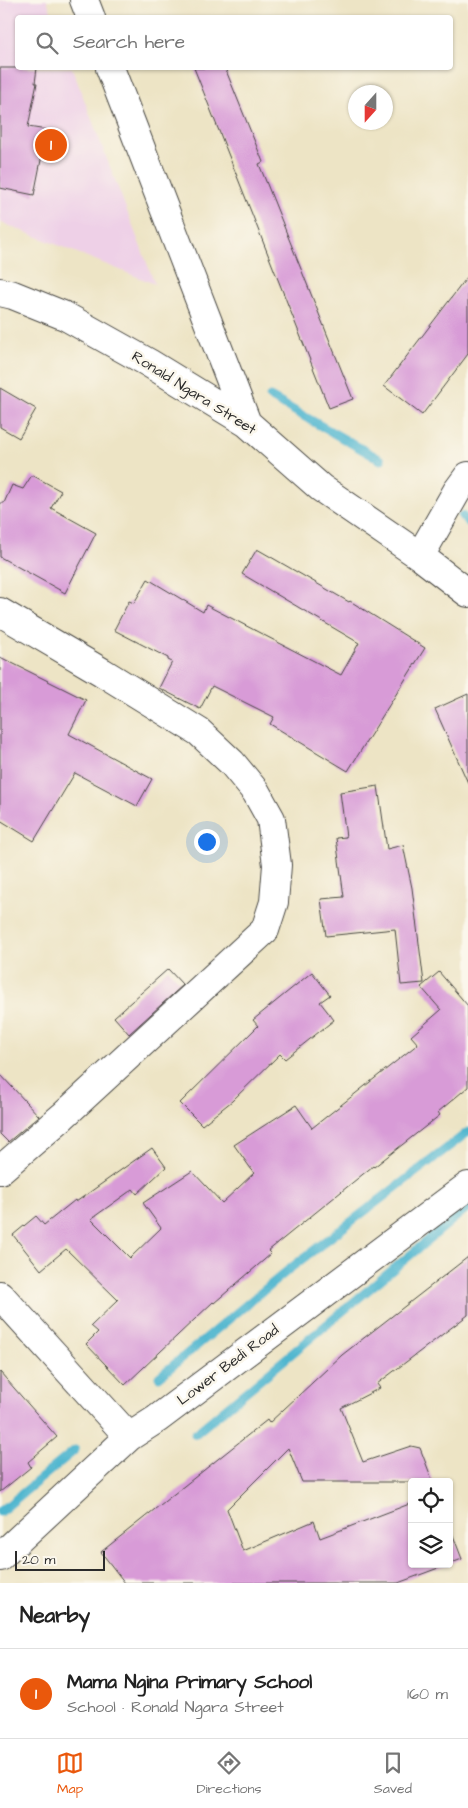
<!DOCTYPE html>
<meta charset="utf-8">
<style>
:root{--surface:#fff;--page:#f6f6f6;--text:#222;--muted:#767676;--line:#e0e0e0;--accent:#ea580c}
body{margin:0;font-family:"Architects Daughter",sans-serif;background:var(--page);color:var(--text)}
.controls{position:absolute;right:15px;bottom:15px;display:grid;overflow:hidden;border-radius:5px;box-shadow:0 1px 4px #0004}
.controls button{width:45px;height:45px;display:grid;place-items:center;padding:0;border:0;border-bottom:1px solid var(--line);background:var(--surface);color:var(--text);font:25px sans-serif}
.compass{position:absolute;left:348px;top:85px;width:45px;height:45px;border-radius:50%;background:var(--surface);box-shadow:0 1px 4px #0004;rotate:201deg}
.scale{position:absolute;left:15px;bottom:12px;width:90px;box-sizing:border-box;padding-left:5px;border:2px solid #2b2b2b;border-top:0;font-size:14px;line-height:18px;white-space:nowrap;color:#2b2b2b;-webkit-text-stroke:4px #fbf7ec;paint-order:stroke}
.you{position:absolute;left:206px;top:841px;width:18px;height:18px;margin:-12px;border:4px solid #fff;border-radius:50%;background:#1a73e8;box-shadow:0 0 0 8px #1a73e833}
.badge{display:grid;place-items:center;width:32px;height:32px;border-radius:50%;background:var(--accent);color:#fff;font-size:16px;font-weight:700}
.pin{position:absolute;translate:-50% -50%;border:2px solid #fff;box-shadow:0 1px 5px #0006}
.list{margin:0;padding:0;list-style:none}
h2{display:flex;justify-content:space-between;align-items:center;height:65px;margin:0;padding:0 20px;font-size:21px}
h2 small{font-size:16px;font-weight:400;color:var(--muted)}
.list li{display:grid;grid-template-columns:32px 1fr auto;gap:15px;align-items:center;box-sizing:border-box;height:90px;padding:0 20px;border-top:1px solid var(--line)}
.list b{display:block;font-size:19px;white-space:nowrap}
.list p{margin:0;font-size:16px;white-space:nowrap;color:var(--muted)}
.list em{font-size:16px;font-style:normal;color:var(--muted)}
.icon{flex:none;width:28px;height:28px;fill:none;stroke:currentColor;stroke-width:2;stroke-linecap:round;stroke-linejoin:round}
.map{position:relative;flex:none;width:468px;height:1583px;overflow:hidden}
.search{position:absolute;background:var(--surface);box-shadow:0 1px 4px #0004;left:15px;right:15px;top:15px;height:55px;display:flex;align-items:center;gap:12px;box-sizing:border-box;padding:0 18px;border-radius:5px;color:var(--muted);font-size:19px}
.sheet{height:155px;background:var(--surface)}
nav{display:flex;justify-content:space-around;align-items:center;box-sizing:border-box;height:70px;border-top:1px solid var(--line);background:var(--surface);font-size:14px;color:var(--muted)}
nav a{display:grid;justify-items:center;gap:2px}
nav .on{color:var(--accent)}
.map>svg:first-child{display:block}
</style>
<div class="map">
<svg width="468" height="1583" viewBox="0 0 468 1583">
<rect width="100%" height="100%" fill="#fbf7ec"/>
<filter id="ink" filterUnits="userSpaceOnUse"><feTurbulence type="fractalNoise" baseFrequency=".02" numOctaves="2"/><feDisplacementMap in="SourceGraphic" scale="10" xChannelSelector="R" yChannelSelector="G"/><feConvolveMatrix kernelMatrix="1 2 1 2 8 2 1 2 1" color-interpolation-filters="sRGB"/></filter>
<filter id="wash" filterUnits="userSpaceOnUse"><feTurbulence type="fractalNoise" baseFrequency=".0096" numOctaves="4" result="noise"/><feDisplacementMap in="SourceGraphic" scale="20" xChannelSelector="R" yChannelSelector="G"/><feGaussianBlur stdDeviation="1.12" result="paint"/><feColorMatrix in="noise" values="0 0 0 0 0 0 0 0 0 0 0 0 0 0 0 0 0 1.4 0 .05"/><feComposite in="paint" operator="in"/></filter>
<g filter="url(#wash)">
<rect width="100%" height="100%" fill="#ede4c5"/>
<path fill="#eed0e7" d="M0,0H47L53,17L18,18V68H72L155,284L0,222Z"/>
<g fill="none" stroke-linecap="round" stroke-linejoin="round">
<path stroke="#50b6cf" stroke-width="9" d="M270,397L381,460
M462,516L468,522
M159,1377L292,1267L468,1132
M195,1434L468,1207
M0,1512L75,1450"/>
</g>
<g id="blocks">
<path fill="#d89bd7" d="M0,68H37L35,83H37L28,127L47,130L34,195L0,188Z
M194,68H225L263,162L259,164L353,399L329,408Z
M468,276V354L422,415L384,386Z
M0,388L36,409L19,438L0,427Z
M32,475L61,491L51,508L96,533L65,593L0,557V503H4L12,485L23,489Z
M257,549L349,602L350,601L425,648L348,771L270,724L274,717L212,686L200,709L159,688L172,662L168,660V658L114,630L129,601L134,603L148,579L203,612L206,605L341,675L359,643L242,574Z
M0,657L86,700L69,734L152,779L137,806L75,773L34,841L0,820Z
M468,694V783L435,709Z
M378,786L387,849L403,845L412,888L424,983L401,985L395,929L326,936L321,899L344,897L336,838L346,837L340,792Z
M168,969L183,985L129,1034L114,1017Z
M312,972L330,995L320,1002L334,1020L285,1059L280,1054L232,1101L202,1125L180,1103L258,1026L253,1020Z
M439,972L468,1006V1087L438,1112L440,1115L374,1167L373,1166L268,1251L271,1254L214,1303L213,1302L125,1385L86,1344L98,1332L91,1326L118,1300L66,1249L41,1270L13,1235L36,1216L44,1225L75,1200L76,1202L152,1148L166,1167L137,1194L133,1189L91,1219L130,1258L161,1228L143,1203L192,1171L222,1203L254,1173L234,1145L296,1105L312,1128L418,1044L411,1036L441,1010L421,987Z
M0,1074L39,1116L8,1142L0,1134Z
M468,1257V1315L377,1384L380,1388L341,1408L363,1462L411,1446L420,1448L433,1482H302L288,1448L227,1509L243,1551L314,1521L320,1538L412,1503V1564H449L398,1583H125L101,1552L267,1420L269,1423L342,1355Z
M0,1372L57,1437L28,1462L31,1467L0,1492Z
M449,1525L462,1559L449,1564Z"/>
</g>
</g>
<g filter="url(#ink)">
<use href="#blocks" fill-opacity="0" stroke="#484742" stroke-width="1"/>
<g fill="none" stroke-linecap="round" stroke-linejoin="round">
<defs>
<path id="minor" d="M84,0L91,18
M110,68L247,423
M0,292L13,295L65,316L149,363L247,423L321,488L420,556L468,593
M420,556L457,491L468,476
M0,612L102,672L199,732L232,763L256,792L271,819L277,865L274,902L265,930L63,1116L0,1170
M0,1295L129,1437
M0,1557L129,1437L157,1419L468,1186"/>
</defs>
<use href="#minor" stroke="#484742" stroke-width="30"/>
<use href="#minor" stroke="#fff" stroke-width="28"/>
</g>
</g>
<g text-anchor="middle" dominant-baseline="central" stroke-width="5" stroke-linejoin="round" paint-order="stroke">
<g font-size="15" fill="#2b2b2b" stroke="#fbf7ec">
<text transform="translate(194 393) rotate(32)">Ronald Ngara Street</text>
<text transform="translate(228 1365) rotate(-37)">Lower Bedi Road</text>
</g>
</g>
</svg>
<div class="controls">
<button><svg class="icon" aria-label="locate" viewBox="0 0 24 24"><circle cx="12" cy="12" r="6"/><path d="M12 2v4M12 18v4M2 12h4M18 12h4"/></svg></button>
<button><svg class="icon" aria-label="layers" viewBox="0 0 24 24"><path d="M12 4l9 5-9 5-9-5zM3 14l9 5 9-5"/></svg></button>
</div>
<svg class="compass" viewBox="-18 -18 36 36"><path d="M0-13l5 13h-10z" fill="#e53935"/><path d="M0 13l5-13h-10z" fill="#767676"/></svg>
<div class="scale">20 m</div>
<div class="you"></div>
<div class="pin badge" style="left:51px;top:145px">1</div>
<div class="search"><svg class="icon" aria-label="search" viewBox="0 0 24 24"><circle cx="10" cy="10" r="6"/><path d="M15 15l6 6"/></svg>Search here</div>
</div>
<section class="sheet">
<h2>Nearby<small></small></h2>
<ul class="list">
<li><span class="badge">1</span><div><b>Mama Ngina Primary School</b><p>School · Ronald Ngara Street</p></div><em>160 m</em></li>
</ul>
</section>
<nav>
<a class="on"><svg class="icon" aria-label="map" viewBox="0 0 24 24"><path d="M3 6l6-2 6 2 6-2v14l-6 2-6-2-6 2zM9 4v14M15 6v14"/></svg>Map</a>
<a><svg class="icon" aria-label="directions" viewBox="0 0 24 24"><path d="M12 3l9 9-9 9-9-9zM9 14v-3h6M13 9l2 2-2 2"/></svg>Directions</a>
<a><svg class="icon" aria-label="saved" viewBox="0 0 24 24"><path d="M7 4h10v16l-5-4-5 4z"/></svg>Saved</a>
</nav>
